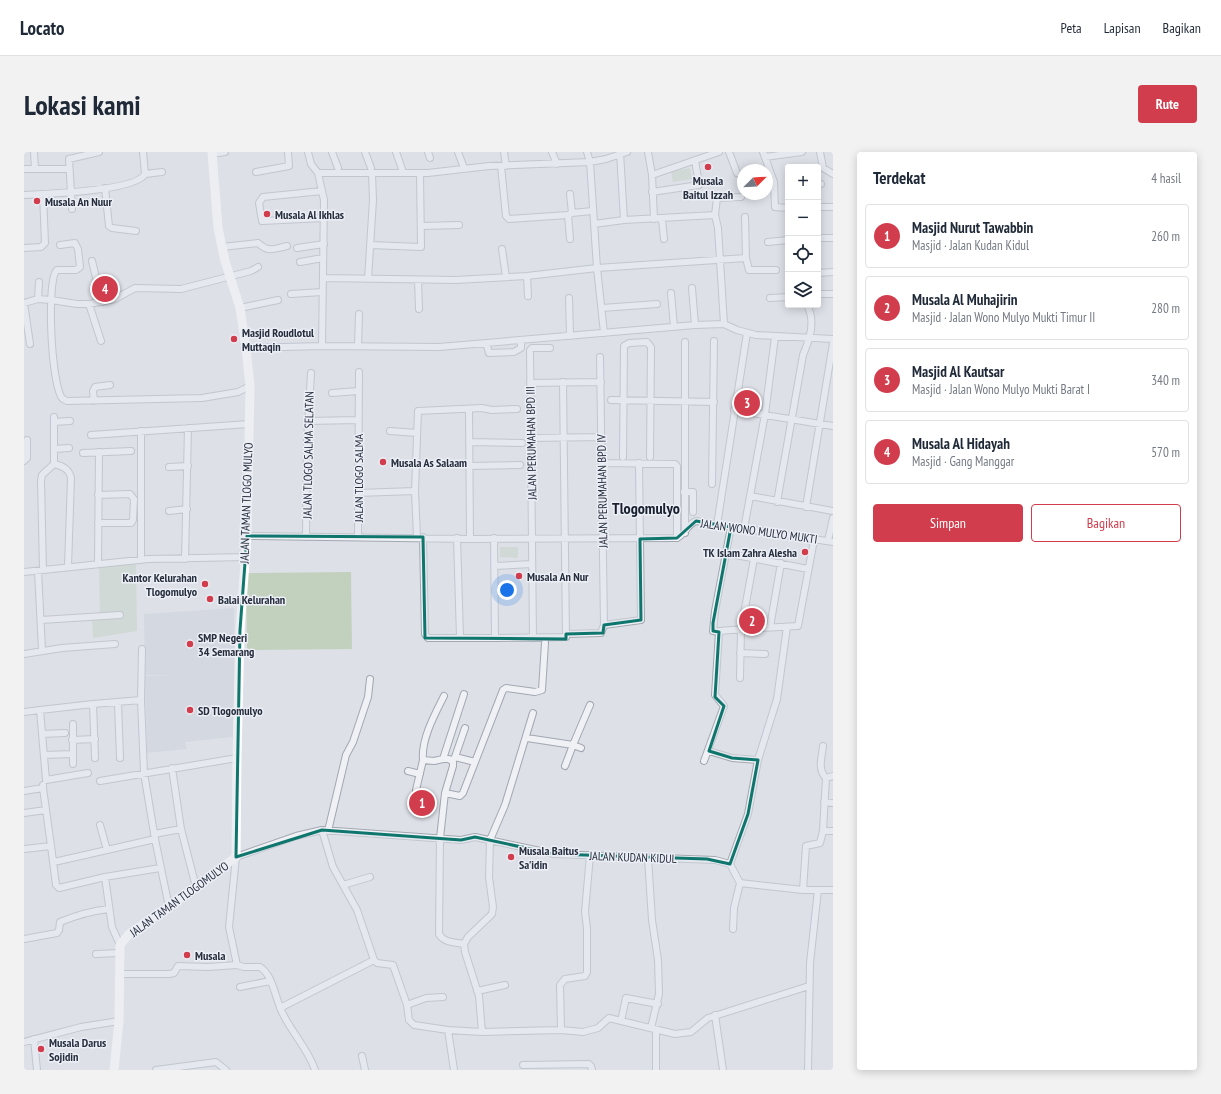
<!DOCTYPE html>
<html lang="id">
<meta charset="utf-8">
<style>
:root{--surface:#fff;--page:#f2f2f3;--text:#1f2937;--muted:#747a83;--line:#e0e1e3;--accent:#d13d4d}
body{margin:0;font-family:"PT Sans Narrow",sans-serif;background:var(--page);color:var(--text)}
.controls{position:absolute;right:12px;top:12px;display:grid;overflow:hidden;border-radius:4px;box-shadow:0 2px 10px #0003}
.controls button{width:36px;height:36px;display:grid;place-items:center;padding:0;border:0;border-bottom:1px solid var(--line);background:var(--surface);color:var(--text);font:20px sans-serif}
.compass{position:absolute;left:713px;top:12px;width:36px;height:36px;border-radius:50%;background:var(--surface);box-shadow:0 2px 10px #0003;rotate:66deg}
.you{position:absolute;left:483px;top:438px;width:14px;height:14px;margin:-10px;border:3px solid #fff;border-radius:50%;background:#1a73e8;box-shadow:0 0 0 6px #1a73e833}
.badge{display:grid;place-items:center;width:26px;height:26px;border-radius:50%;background:var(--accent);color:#fff;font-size:13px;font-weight:700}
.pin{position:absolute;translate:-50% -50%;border:2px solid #fff;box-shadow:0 1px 4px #0006}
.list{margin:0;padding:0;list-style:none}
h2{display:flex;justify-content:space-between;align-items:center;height:52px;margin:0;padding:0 16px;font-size:17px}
h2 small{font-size:13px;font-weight:400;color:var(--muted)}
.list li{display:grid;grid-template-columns:26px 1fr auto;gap:12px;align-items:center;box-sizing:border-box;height:64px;margin:0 8px 8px;padding:0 8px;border:1px solid var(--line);border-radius:4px}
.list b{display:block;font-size:15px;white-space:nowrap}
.list p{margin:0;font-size:13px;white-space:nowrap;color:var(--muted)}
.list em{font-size:13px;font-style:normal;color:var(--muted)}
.actions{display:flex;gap:8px;padding:12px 16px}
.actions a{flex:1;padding:9px 0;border:1px solid var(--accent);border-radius:4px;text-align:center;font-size:14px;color:var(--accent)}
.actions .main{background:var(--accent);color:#fff}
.icon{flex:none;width:22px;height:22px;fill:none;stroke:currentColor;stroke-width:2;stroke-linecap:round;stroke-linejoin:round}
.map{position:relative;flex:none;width:809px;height:918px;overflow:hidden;border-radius:4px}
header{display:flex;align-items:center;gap:24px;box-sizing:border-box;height:56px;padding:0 20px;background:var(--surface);border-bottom:1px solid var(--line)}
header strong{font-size:19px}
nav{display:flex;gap:22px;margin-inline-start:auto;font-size:14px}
.intro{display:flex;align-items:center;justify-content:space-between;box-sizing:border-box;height:96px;padding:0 24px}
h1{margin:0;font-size:28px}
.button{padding:10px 18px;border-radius:4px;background:var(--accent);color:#fff;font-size:14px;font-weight:700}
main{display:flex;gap:24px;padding:0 24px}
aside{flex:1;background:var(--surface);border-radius:4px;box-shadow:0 2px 10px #0003}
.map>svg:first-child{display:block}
</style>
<header>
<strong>Locato</strong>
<nav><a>Peta</a><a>Lapisan</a><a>Bagikan</a></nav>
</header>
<div class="intro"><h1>Lokasi kami</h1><a class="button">Rute</a></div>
<main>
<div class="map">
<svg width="809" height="918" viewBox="0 0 809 918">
<rect width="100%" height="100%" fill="#dde0e7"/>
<path fill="#cbcfd9" d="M210,456L211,530L209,585L161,590L163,597L123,601L121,524L152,523H121L120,462Z"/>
<path fill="#c2d1be" d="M666,16L668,27L649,30L647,19Z
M476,395H494V406L476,405Z
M112,412L113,479L69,486L68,466H76L75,415Z
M327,420L328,497L223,498L222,421Z"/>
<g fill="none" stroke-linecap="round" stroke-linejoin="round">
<defs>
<path id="street" d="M10,0L11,17
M284,0L287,12L294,21L300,48L298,194
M308,0L314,16
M341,0L347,16
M372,0L378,17
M404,0L406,6
M434,0L440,16
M480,0L482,14
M528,0L533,12
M563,0L566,10L573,116L580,181
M596,0L600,68
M624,0L628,23L630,67
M705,0L713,21
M739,0L750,30L751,55L764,56
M796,0L799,16L809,22
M188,2L201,0
M741,5L778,0
M477,14L482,64L485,67L544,63L548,61L568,59
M0,17H45
M232,20L265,14L264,0
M294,21H404L465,14L566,10L582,7L603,0
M121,22L138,20
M628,23L695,0
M794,32H797
M81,36L85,74L88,76L112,79
M298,39L239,45L235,51L238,69L300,66
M628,40L675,33L671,8
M546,42L548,61
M0,43C21,42 112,39 121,22L119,0
M794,55H809
M48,57L45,7L75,0
M544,63L546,87
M691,63L693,46L717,45
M721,65L722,106
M638,67L640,87
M570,72L600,68L691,63L694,76L700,172
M398,74L435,73
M794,86H809
M744,90L764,88
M36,93L51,91L54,97L56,115L52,118H33C22,126 27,237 39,247L43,249L178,246L214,240L226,234
M346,93L397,95L396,21
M198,95L234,91C245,101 249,97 263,94
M0,96L17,95L21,91L19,42
M273,96L300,92
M478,97L482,125
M68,109L78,150
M276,110L299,106
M794,121L809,120
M299,126L432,128L503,124
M344,127L349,48L348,21
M394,128L395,157
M668,136L671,173
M647,141L650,175
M267,142L298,140
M794,142H809
M504,144L503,124L573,116L722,106L725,118H752
M545,146L546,184
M746,146L764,145
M14,147L15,130
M0,151L14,147L27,148L53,152H65L91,147L111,136L157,137L227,119L234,115
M0,151L6,192
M65,152L77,189
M216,156L254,148
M578,156L633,152
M661,190V381
M462,191L465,201L490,200L497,196V188
M334,194L335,162
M222,196L298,194L415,195L671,173L700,172L713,178L732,183L809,187
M506,231L577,230
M308,241L334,239
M587,248L690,250
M70,249L69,239L71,235L86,233
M445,257L446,387
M710,258L809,274
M284,269L334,268
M30,270L46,269
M117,279V408
M366,279L393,281
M67,283L225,272
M507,286L577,285
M445,290L498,291
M30,297L45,296
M59,301L107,299
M599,305L600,194L605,191L623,190L627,195L626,305
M0,309L3,306V288
M578,311L651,312L653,314V386
M30,312V265
M445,314L496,313
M145,315L164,314
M688,332L690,189
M660,340H669V360
M334,341L391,339
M726,344L809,359
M753,350L779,203C784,191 789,178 787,165C787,161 784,158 784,153
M782,355L809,191
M145,359L163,357
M74,371H107L109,368L110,347L106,342L74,343
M693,373L723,181
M707,375L691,459L689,479C696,480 707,477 717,478
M720,377L741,262L751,185
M223,384L446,387L653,386C661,382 664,372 672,369L809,390
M282,385L283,290L287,221
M334,385L335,220
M393,385L391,339L394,259L458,256L468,258L493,257
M399,385L401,482L404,486H471L470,386
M433,386L436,485
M804,389L809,366
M701,401L784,417
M161,407L164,276
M74,412L75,300
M471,414L508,412
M19,418L17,329L18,323L30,312C39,314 45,317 47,326L44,415
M14,419L18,498
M0,420L124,407L222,405
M17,468L96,463
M580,473L617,468L615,311
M746,475L757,411
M718,477L774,474L790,388
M542,482L577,481L580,473L576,205
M471,486L542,485L539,230
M509,486L506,198L508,196H526
M716,501L741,502
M0,502L38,496L91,492
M716,526L717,478L730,407
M440,542L419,607H425L429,610V614L421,641L416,686L415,782C420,791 431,790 440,792
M117,548L118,497
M94,551L96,606
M0,560L16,558
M49,572V612
M18,582L41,581
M503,586L549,593L566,553
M48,588L71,587
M799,594C798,605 793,617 802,626
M685,599L708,606L734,608
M20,603L49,602
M431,605L441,576
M71,606L69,552L117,548L120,621L131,687L145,755
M419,607L410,609L399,608C397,587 411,562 420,544
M429,608L431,605L451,610
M680,609L700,554L691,543L695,480
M541,614L549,593L557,596
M148,616L157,677L172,735
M384,619L396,622
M64,621L22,628L16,558L69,552
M76,629L213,606
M19,636L27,694
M392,638L399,608
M0,639L19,636V633
M421,641L436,644L439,641L479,538L482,536L511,540L518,538L521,491
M800,650L809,651
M0,661L22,658
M76,673L83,698L131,687
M298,678L309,715L333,758L350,808L353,811L369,813L383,853L385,868L390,873L424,878L458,880L537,878L559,880L574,876L585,866L651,882L667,880L684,866L785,834
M304,679L322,603L329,590L344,545L346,527
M799,679H809
M130,682L157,677
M0,697L27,694L32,733L35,736L81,725L136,716
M624,706L628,768L634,808L635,842L627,876
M30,710L83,698
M706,712L724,662L734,608L753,547L763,475
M81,725L88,775L96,793
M319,733L346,725
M779,738L782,694L796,691L799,679L802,626L809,624
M709,777L710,756L716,731
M0,787L33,781L35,778L36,770C53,763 67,759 85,757
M72,802L95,801
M95,822H145L150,821L154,814L184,815L213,813
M216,835L246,829
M453,839L481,833
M383,853L402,846L419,845
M256,856L350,808
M691,863L699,918
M597,869L602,846L634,852
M424,878L430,918
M537,878L536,833L541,827L561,824L563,820V776L561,760L566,703
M458,880L455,844L441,800L440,792L444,785L468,762L469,755L465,725L466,688L481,653L509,561
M10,887L13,918
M0,890L57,875L95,869
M338,904L341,918
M499,913L565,912L567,914L568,918
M132,918L192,910L202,918
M291,918C284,897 268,881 259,862C251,848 250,824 236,815H220L213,813L205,775L212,705L272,684L298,678L437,688L451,685L530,702L691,708L706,712L716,731L779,738H809
M632,918V878
M784,918L786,811L794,738"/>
</defs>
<use href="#street" stroke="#a2a7b1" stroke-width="8"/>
<use href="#street" stroke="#eff1f5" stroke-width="6"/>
<path stroke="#fff" stroke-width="9" d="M90,918L95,869L96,793L105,782L145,755L212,705L213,606L216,478L223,384L226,234L222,196L216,156L201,109L194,76L188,0"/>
</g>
<path d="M0 0H809V918H0ZM672,369L707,375L689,471V479L695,480L691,545L700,554L685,599L708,606L734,608L724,662L706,712L683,707L530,702L451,685L437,688L298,678L212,705L216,478L223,384L399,385L401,486L542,487V482L579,481L580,473L617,468L616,387L653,386Z" fill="#dde0e7" fill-opacity=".55" fill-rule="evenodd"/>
<path fill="none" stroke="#0f766e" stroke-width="3" stroke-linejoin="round" d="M672,369L707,375L689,471V479L695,480L691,545L700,554L685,599L708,606L734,608L724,662L706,712L683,707L530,702L451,685L437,688L298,678L212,705L216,478L223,384L399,385L401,486L542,487V482L579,481L580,473L617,468L616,387L653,386Z"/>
<g fill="#d13d4d" stroke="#eceff5" stroke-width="1.5">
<circle cx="684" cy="15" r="4"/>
<circle cx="13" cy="49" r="4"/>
<circle cx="243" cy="62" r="4"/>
<circle cx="210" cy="187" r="4"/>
<circle cx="359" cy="310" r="4"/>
<circle cx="781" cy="400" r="4"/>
<circle cx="495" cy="424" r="4"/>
<circle cx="181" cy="432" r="4"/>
<circle cx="186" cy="447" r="4"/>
<circle cx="166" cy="492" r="4"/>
<circle cx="166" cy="558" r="4"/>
<circle cx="487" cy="705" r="4"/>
<circle cx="163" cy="803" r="4"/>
<circle cx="17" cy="897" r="4"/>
</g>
<g text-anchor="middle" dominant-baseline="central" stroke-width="3" stroke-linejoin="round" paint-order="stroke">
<g font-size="12" font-weight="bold" fill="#262e3e" stroke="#eceff5" text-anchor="start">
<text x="684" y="28" text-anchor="middle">Musala<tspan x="684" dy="14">Baitul Izzah</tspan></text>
<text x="21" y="49">Musala An Nuur</text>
<text x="251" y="62">Musala Al Ikhlas</text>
<text x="218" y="180">Masjid Roudlotul<tspan x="218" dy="14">Muttaqin</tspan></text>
<text x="367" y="310">Musala As Salaam</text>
<text x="773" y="400" text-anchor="end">TK Islam Zahra Alesha</text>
<text x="503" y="424">Musala An Nur</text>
<text x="173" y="425" text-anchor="end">Kantor Kelurahan<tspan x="173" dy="14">Tlogomulyo</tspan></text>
<text x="194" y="447">Balai Kelurahan</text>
<text x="174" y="485">SMP Negeri<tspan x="174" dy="14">34 Semarang</tspan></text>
<text x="174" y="558">SD Tlogomulyo</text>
<text x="495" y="698">Musala Baitus<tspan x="495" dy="14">Sa'idin</tspan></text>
<text x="171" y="803">Musala</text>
<text x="25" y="890">Musala Darus<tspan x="25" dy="14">Sojidin</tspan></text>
</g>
<g font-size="12" fill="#262e3e" stroke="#eceff5">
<text transform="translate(507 291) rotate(-91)">JALAN PERUMAHAN BPD III</text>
<text transform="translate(284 303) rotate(-89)">JALAN TLOGO SALMA SELATAN</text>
<text transform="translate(334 326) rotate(-90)">JALAN TLOGO SALMA</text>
<text transform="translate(578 339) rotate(-91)">JALAN PERUMAHAN BPD IV</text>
<text transform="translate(222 351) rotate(-88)">JALAN TAMAN TLOGO MULYO</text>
<text transform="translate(735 379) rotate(8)">JALAN WONO MULYO MUKTI</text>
<text transform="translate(609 705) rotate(2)">JALAN KUDAN KIDUL</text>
<text transform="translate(155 747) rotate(-36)">JALAN TAMAN TLOGOMULYO</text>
</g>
<g font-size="16" font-weight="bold" fill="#181f2e" stroke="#eceff5">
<text x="622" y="356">Tlogomulyo</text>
</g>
</g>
</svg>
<div class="controls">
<button>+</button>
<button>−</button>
<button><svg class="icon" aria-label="locate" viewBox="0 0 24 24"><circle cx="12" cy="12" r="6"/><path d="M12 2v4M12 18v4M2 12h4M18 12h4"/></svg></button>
<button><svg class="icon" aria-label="layers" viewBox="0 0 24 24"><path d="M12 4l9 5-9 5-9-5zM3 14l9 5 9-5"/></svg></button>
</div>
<svg class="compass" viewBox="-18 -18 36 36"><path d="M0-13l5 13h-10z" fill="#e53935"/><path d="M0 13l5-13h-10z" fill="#747a83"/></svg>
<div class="you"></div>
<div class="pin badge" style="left:398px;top:651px">1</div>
<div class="pin badge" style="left:728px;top:469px">2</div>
<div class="pin badge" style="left:723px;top:251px">3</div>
<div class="pin badge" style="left:81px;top:137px">4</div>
</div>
<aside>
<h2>Terdekat<small>4 hasil</small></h2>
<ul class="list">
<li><span class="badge">1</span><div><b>Masjid Nurut Tawabbin</b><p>Masjid · Jalan Kudan Kidul</p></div><em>260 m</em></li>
<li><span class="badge">2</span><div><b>Musala Al Muhajirin</b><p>Masjid · Jalan Wono Mulyo Mukti Timur II</p></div><em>280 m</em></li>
<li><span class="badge">3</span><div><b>Masjid Al Kautsar</b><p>Masjid · Jalan Wono Mulyo Mukti Barat I</p></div><em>340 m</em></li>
<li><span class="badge">4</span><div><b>Musala Al Hidayah</b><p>Masjid · Gang Manggar</p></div><em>570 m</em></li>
</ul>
<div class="actions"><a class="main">Simpan</a><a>Bagikan</a></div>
</aside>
</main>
